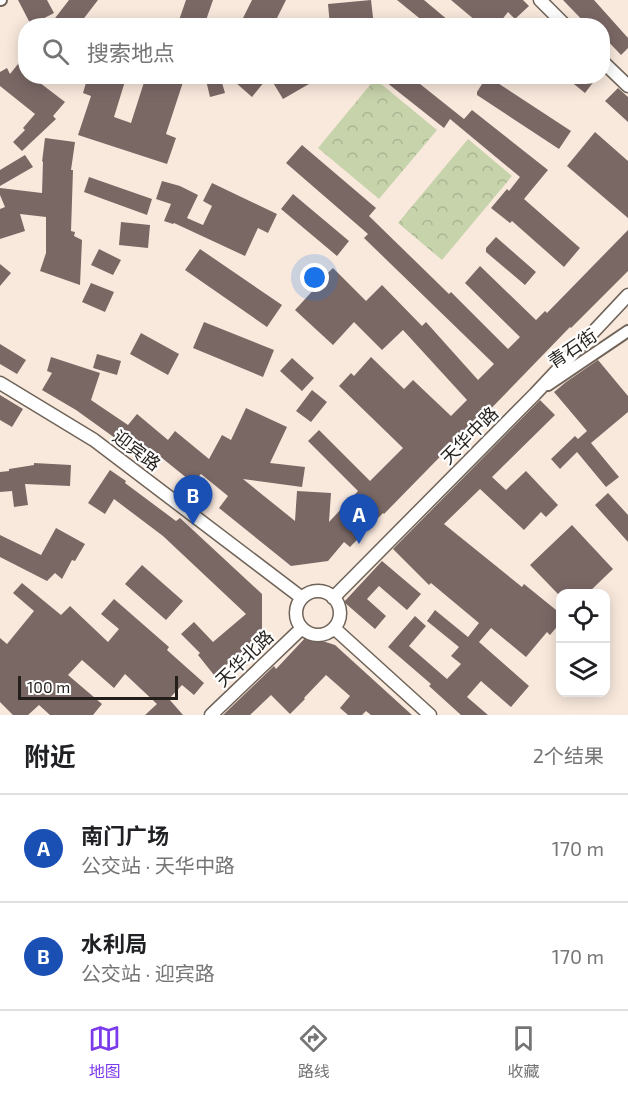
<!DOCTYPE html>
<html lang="zh">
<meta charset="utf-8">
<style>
:root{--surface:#fff;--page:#f6f6f6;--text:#202124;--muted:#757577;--line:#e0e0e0;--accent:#7c3aed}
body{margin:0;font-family:"Exo 2","Noto Sans SC",sans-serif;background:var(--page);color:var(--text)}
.controls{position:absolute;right:18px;bottom:18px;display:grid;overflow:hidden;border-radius:12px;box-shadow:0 3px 15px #0003}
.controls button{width:54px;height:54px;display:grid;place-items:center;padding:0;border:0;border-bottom:2px solid var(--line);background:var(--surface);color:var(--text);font:30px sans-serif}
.scale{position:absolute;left:18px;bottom:15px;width:160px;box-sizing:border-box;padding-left:6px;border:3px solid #241f1a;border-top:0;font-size:16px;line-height:21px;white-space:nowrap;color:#241f1a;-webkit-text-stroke:4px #fff;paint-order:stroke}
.you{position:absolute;left:315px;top:278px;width:21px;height:21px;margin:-15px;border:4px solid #fff;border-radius:50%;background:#1a73e8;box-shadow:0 0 0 9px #1a73e833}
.badge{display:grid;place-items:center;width:39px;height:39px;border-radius:50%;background:var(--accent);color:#fff;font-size:20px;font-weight:700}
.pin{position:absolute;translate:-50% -50px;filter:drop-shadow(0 2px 3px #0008)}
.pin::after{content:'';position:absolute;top:32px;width:21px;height:18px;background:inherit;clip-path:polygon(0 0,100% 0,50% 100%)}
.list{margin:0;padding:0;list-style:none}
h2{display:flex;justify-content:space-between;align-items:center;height:78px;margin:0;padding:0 24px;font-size:26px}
h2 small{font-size:20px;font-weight:400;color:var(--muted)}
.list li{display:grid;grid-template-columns:39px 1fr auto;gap:18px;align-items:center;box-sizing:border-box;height:108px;padding:0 24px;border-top:2px solid var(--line)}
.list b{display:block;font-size:22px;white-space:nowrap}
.list p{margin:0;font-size:20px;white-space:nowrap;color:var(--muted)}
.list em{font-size:20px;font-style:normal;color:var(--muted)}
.icon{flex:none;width:33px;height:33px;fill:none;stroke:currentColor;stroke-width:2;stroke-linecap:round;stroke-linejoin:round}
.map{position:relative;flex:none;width:628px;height:715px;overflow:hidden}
.search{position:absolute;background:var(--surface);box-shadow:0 3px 15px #0003;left:18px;right:18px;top:18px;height:66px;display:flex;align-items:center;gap:15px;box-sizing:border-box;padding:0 21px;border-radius:24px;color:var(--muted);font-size:22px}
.sheet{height:294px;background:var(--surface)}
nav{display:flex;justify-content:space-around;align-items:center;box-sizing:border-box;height:84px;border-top:2px solid var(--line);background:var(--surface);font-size:16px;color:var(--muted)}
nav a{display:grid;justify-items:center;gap:3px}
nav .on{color:var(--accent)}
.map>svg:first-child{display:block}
</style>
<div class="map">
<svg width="628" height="715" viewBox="0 0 628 715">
<defs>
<pattern id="park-crowns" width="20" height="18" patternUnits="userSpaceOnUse" patternTransform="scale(1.5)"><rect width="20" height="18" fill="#c7d3ab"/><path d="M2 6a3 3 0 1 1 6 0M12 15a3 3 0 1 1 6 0" fill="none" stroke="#abb593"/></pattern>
</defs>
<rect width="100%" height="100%" fill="#f9e9dd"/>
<path fill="url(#park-crowns)" d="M375,79L437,130L379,199L318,148Z
M468,139L512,176L442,260L398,223Z"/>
<path fill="#7a6865" d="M18,0H47L54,13L31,25Z
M69,0H98L78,26H49Z
M186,0H213L204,26H177Z
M252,0H286L273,26H239Z
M371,0L374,26H330L328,4Z
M397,0H424L455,26H429Z
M451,0H523L529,6L515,19L508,12L497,26H482Z
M563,0H594L628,38V48L621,55L603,36V26H588Z
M26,54V76H31L65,102L53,116L56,119L22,151L13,142L25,130L23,128L35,114L0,86V72L7,68L10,74Z
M88,76H120L126,78L114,117L131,123L146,76H185L166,134L176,138L167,164L78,135L91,96L83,93Z
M205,76H220L225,93L210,97Z
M239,76H269L252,97L235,82Z
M269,76H304L309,84L283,99Z
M391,76H410L464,119L472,110L548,170L524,199L580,248L564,267L512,221L510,223L491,208L507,189L509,191L520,177L450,119L444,128L386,82Z
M487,76L571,131L559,149L477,95V92Z
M564,76H598L585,93Z
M618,88L628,97V122L605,101Z
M595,132L628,161V218L567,166Z
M45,138L75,142L71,170H73L71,231L75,232L74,236L82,240L80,285L40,271L46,253V217L20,214L25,231L0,239V209L5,207L0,195V188L42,193L43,161L42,162Z
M302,145L376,208L369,216L449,294L451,292L508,349L520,337L465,283L480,266L536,320L545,311L547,313L628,230V271L571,328L570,327L476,424L474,422L384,514L383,513L350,547L344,542L328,561L291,566L219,508L228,496L201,474L193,483L157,454L151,461L118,434L115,438L76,410L42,390L52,373L47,371L51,357L100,373L91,400L128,425L137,414L168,440L175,431L209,459L222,435L231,440L246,408L287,427L270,463L305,467L302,487L243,479L295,521L297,491L331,493L329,522L358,491L308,441L319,430L370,481L403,448L339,386L351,373L354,376L371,357L404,389L413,380L451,416L467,400L403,330L382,350L354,322L333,345L295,310L318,285L316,284L333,268L366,301L382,285L422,326L426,322L478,380L494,364L364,238L368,234L286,163Z
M25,155L33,167L0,186V170Z
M89,177L152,199L147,215L84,192Z
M162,181L180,186L198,195L187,218L203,225L212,206L203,201L212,183L277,214L268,233L258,228L245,256L174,223L173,224L164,221L171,204L156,199Z
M293,194L349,241L337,256L281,209Z
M121,222L150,225L148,248L119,245Z
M496,237L536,272L525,285L486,252V248Z
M99,249L121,260L113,275L91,265Z
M200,249L282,305L267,327L185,270Z
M0,264L11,273L0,286Z
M91,283L114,292L105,312L82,302Z
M204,322L274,350L263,377L193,348Z
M141,333L179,354L168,375L130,354Z
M0,344L26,360L17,374L0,364Z
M97,354L121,361L117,375L93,368Z
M292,358L314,378L302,391L280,371Z
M598,360L628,396V412L591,443L619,477L606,487L577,452L560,469L551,459L575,436L578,439L587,431L554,392L566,382Z
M312,390L327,402L311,422L296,411Z
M0,395L23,409L12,427L0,420Z
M540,400L555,415L492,477L506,490L526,471L558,505L546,517L541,512L524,530L480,489L444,524L522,587L524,584L561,614V622L550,635L547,632L526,657L491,628L479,642L529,686L511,707L481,681L467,697L488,715H461L429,686L431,684L388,647L415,616L426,626L409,646L447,679L461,664L451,656L459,647L427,621L435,610L468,637L479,623L431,583L429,585L393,549Z
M34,463L71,465L70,486L25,484L28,505L14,507L12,491L0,492V472L9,471V469L34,465Z
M110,470L126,481L125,483L176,521L180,518L262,594V635L214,675L198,655L200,653L181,634L194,622L213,642L246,614L163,536L114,499L105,514L88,503Z
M608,493L628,515V542L595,505Z
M572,525L613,569L587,594H558L530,565Z
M56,528L85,544L75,561L72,560L62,579L55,573L47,581L0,557V535L41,555Z
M382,561L421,594L407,610L379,586L367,599L386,616L375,629L344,602Z
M142,565L183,601L166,620L125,584Z
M22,583L61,615L70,606L108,642L119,629L101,614L114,599L169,647L167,650L204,683L194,695L182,685L169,699L183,715H145L157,704L125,674L114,688L82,660L68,675L102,704L93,715H50L39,705L28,715H13L0,702V638L7,644L34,611L13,593Z
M307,636L335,645L412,715H371L366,711L362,715H348L340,708L350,696L326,675L304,698L305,699L290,714L271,695L250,715H223L274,666L276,669Z"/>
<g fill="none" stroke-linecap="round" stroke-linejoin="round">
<defs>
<path id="minor" d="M0,0H1
M548,385L628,331"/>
<path id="tertiary" d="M540,0L566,26
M602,61L628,86
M0,383L94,440L302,598
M296 613a22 22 0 1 1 44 0a22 22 0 1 1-44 0Z
M333,598L535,394L628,295
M334,628L430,715
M211,715L302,628"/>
</defs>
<use href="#minor" stroke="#706358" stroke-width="14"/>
<use href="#tertiary" stroke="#706358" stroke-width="15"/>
<use href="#minor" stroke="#fff" stroke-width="10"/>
<use href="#tertiary" stroke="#fff" stroke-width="12"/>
</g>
<g text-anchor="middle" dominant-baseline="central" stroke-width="4.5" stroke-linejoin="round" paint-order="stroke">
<g font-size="18" fill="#241f1a" stroke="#fff">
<text transform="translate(572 348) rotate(-34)">青石街</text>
<text transform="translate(469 435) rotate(-45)">天华中路</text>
<text transform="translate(137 450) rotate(37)">迎宾路</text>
<text transform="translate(244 658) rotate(-44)">天华北路</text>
</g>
</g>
</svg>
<div class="controls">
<button><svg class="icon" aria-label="locate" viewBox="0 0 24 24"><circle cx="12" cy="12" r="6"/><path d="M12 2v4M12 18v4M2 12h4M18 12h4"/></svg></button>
<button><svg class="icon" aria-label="layers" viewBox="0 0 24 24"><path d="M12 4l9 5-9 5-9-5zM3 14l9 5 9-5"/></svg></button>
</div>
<div class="scale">100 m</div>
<div class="you"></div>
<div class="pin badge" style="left:359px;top:544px;background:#1a4fb4">A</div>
<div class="pin badge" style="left:193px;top:525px;background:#1a4fb4">B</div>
<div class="search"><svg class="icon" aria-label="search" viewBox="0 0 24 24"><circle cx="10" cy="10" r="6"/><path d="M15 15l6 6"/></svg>搜索地点</div>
</div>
<section class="sheet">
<h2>附近<small>2个结果</small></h2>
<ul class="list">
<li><span class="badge" style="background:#1a4fb4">A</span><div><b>南门广场</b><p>公交站 · 天华中路</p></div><em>170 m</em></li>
<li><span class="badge" style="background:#1a4fb4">B</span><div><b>水利局</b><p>公交站 · 迎宾路</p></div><em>170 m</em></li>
</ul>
</section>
<nav>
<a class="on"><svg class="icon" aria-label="map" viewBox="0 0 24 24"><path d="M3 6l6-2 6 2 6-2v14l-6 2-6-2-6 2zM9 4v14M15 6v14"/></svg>地图</a>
<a><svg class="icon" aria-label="directions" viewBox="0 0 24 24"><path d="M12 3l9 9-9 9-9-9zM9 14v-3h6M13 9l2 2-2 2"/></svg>路线</a>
<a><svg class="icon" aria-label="saved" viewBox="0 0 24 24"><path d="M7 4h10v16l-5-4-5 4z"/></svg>收藏</a>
</nav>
